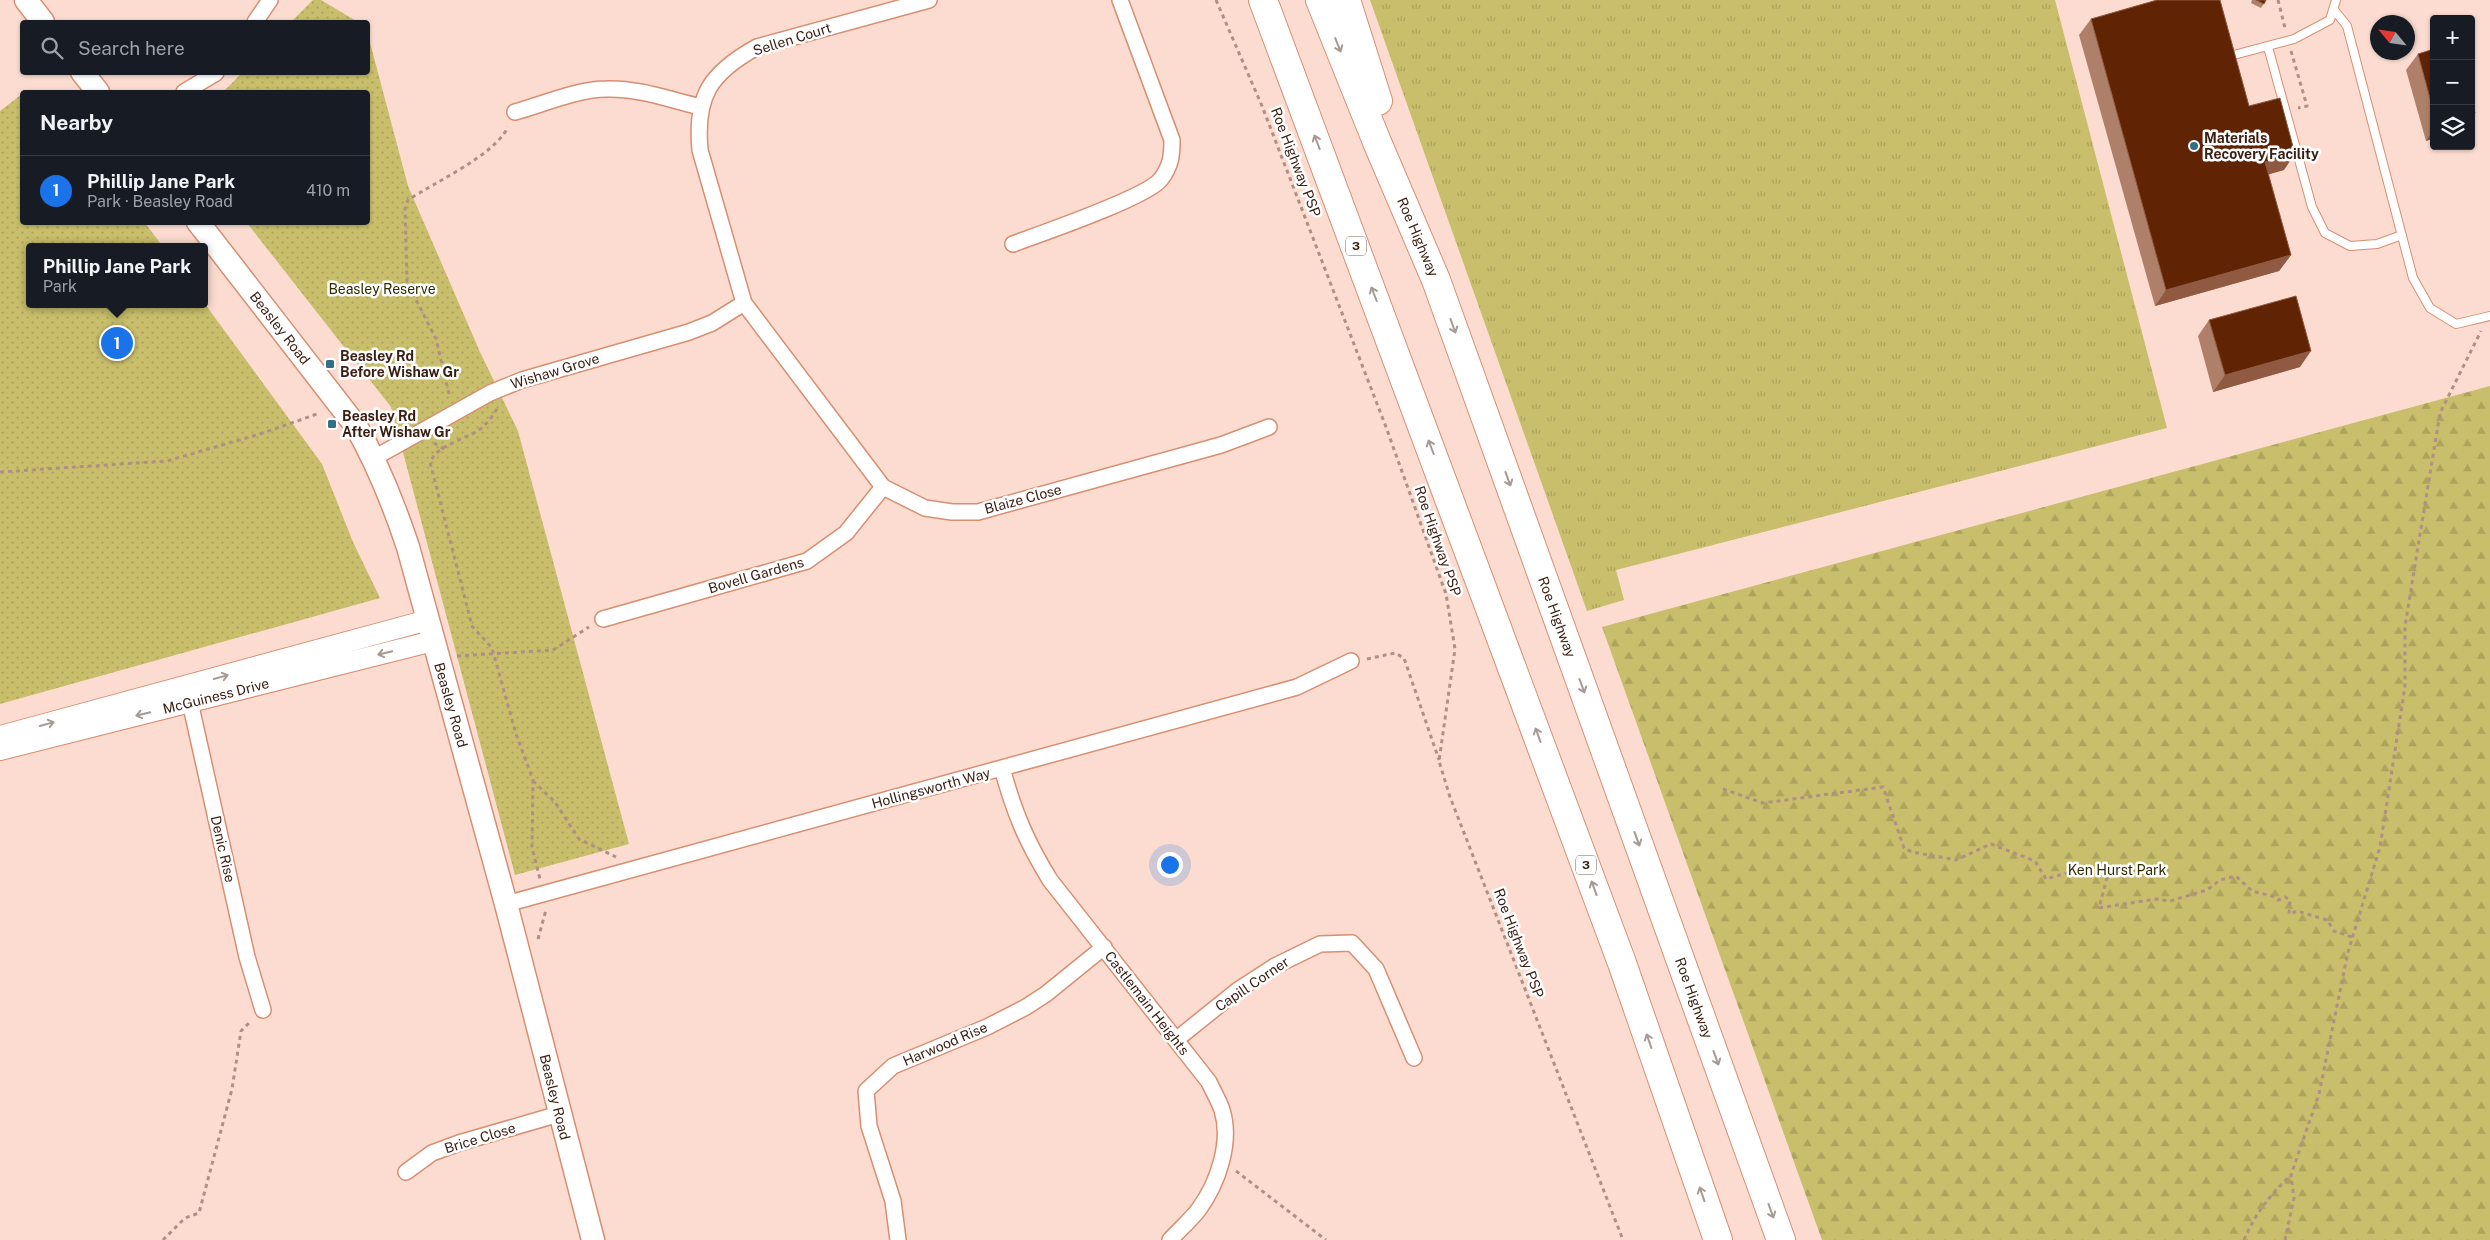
<!DOCTYPE html>
<meta charset="utf-8">
<style>
:root{--surface:#171b24;--page:#20242c;--text:#f1f3f6;--muted:#9ea1a6;--line:#363941;--accent:#1a73e8}
body{margin:0;font-family:"Public Sans",sans-serif;background:var(--page);color:var(--text)}
.controls{position:absolute;right:15px;top:15px;display:grid;overflow:hidden;border-radius:5px;box-shadow:0 1px 4px #0004}
.controls button{width:45px;height:45px;display:grid;place-items:center;padding:0;border:0;border-bottom:1px solid var(--line);background:var(--surface);color:var(--text);font:25px sans-serif}
.compass{position:absolute;left:2370px;top:15px;width:45px;height:45px;border-radius:50%;background:var(--surface);box-shadow:0 1px 4px #0004;rotate:299deg}
.you{position:absolute;left:1169px;top:864px;width:18px;height:18px;margin:-12px;border:4px solid #fff;border-radius:50%;background:#1a73e8;box-shadow:0 0 0 8px #1a73e833}
.badge{display:grid;place-items:center;width:32px;height:32px;border-radius:50%;background:var(--accent);color:#fff;font-size:16px;font-weight:700}
.pin{position:absolute;translate:-50% -50%;border:2px solid #fff;box-shadow:0 1px 5px #0006}
.popup{position:absolute;left:26px;top:243px;width:182px;height:65px;box-sizing:border-box;display:grid;place-content:center;border-radius:5px;background:var(--surface);filter:drop-shadow(0 1px 4px #0005);font-size:16px;white-space:nowrap;color:var(--muted)}
.popup b{font-size:19px;color:var(--text)}
.popup::after{content:'';position:absolute;left:50%;top:100%;margin-left:-10px;border:10px solid transparent;border-top-color:var(--surface)}
.list{margin:0;padding:0;list-style:none}
h2{display:flex;justify-content:space-between;align-items:center;height:65px;margin:0;padding:0 20px;font-size:21px}
h2 small{font-size:16px;font-weight:400;color:var(--muted)}
.list li{display:grid;grid-template-columns:32px 1fr auto;gap:15px;align-items:center;box-sizing:border-box;height:70px;padding:0 20px;border-top:1px solid var(--line)}
.list b{display:block;font-size:19px;white-space:nowrap}
.list p{margin:0;font-size:16px;white-space:nowrap;color:var(--muted)}
.list em{font-size:16px;font-style:normal;color:var(--muted)}
.icon{flex:none;width:28px;height:28px;fill:none;stroke:currentColor;stroke-width:2;stroke-linecap:round;stroke-linejoin:round}
.map{position:relative;flex:none;width:2490px;height:1240px;overflow:hidden}
.search{position:absolute;background:var(--surface);box-shadow:0 1px 4px #0004;left:20px;top:20px;width:350px;height:55px;display:flex;align-items:center;gap:12px;box-sizing:border-box;padding:0 18px;border-radius:5px;color:var(--muted);font-size:19px}
.panel{position:absolute;background:var(--surface);box-shadow:0 1px 4px #0004;left:20px;top:90px;width:350px;height:135px;border-radius:5px}
.map>svg:first-child{display:block}
</style>
<div class="map">
<svg width="2490" height="1240" viewBox="0 0 2490 1240">
<defs>
<pattern id="grass-tufts" width="24" height="20" patternUnits="userSpaceOnUse" patternTransform="scale(1.25)"><rect width="24" height="20" fill="#c8be6b"/><path d="M3 7l-1-3M5 7V3M7 7l1-3M15 17l-1-3M17 17v-4M19 17l1-3" fill="none" stroke="#ada35c"/></pattern>
<pattern id="forest-firs" width="22" height="20" patternUnits="userSpaceOnUse" patternTransform="scale(1.25)"><rect width="22" height="20" fill="#c8be6b"/><path d="M5 1l3.5 6h-7zM16 11l3.5 6h-7z" fill="#ada35c"/></pattern>
<pattern id="park-dots" width="8" height="8" patternUnits="userSpaceOnUse" patternTransform="scale(1.25)"><rect width="8" height="8" fill="#c8be6b"/><path d="M2 2h.1M6 6h.1" fill="none" stroke="#ada35c" stroke-width="1.8" stroke-linecap="round"/></pattern>
</defs>
<rect width="100%" height="100%" fill="#fcdcd0"/>
<path fill="url(#grass-tufts)" d="M1370,0H2055L2167,428L1616,570L1624,600L1587,611Z"/>
<path fill="url(#forest-firs)" d="M2490,386V1240H1822L1602,627Z"/>
<path fill="url(#park-dots)" d="M313,0H321L358,22H291Z
M368,35L408,186L480,352L518,431L629,844L515,875L391,407L247,223L368,222V92H223L242,73L368,72Z
M22,94V222L145,223L163,247H29V304H205L322,464L353,542L380,598L0,704V111Z"/>
<g fill="none" stroke-linecap="round" stroke-linejoin="round">
<defs>
<path id="service" d="M2335,11L2347,26L2413,278L2430,308L2456,324L2490,316
M2268,47L2312,207L2325,233L2350,246L2377,244L2402,235
M2226,57L2294,39L2330,20L2336,0"/>
<path id="minor" d="M929,0L757,47C710,73 695,96 700,150L744,303L883,487L925,508L952,512H978L1221,445L1269,427
M255,22L270,0
M184,92L216,73
M515,112C544,104 577,89 607,89C639,88 670,100 701,107
M1013,244C1040,234 1148,197 1161,179C1171,166 1172,155 1172,140L1120,0
M374,458L490,393L522,380L689,332L712,323L744,303
M603,619L807,561L846,533L883,487
M188,693L247,957L263,1010
M1002,768C1014,812 1026,841 1050,880L1209,1082C1213,1091 1219,1101 1222,1110C1232,1142 1218,1183 1199,1209C1191,1220 1179,1230 1170,1240
M506,904L1297,687L1351,661
M1177,1039L1238,990L1275,966L1320,944L1352,943L1376,969L1414,1058
M406,1172L432,1153L459,1143L559,1114
M898,1240L893,1201L869,1126L866,1091L893,1066L987,1027L1026,1007L1046,994L1104,947"/>
<path id="tertiary" d="M4,735L428,620
M0,750L433,641"/>
<path id="secondary" d="M26,0L43,22
M82,72L98,92
M198,222L356,426C378,465 394,505 408,547L506,904L593,1240"/>
<path id="motorway" d="M1263,0L1622,963L1718,1240
M1320,0L1377,142L1436,280L1781,1240
M1346,0L1378,101"/>
</defs>
<use href="#service" stroke="#d78f72" stroke-width="10"/>
<use href="#minor" stroke="#d78f72" stroke-width="18"/>
<use href="#tertiary" stroke="#d78f72" stroke-width="22"/>
<use href="#secondary" stroke="#d78f72" stroke-width="25"/>
<use href="#motorway" stroke="#d78f72" stroke-width="30"/>
<path stroke="#ae9084" stroke-width="3" stroke-dasharray="4 4" stroke-linecap="butt" d="M1216,0L1262,106L1386,427L1446,594L1455,649L1439,761L1450,797L1623,1240
M2278,0L2285,28
M2291,51L2307,106L2298,108
M449,394L436,339L407,282L405,209L408,200C435,182 495,155 508,127
M497,409C492,417 487,424 479,430C463,440 438,445 430,462L472,626L492,648L516,734L533,780L532,847L540,879
M374,416L388,414
M434,443L444,449
M0,472L167,461L260,434L317,414
M457,656L553,650L589,627
M1367,659L1395,653L1404,658L1439,760
M533,781L555,802L579,839L616,857
M1723,789L1763,803L1883,787L1904,848L1912,852L1956,860L1991,844L2035,861L2046,879L2085,868L2108,874L2099,908L2156,899L2170,901L2207,890L2220,880L2236,876L2252,891L2272,896L2278,900L2285,897L2290,900L2289,914L2297,911L2327,920L2334,931L2352,937
M538,939L546,910
M1236,1171L1326,1240
M163,1240L185,1218L199,1213L232,1089L241,1031L251,1021
M2244,1240C2255,1214 2270,1195 2290,1176
M2285,1240L2294,1198L2291,1175L2319,1094L2348,952L2380,847L2405,686V626L2440,413L2481,331"/>
<use href="#service" stroke="#fff" stroke-width="8"/>
<use href="#minor" stroke="#fff" stroke-width="15"/>
<use href="#tertiary" stroke="#fff" stroke-width="20"/>
<use href="#secondary" stroke="#fff" stroke-width="22"/>
<use href="#motorway" stroke="#fff" stroke-width="28"/>
</g>
<path fill="#ae806a" d="M2252,0H2266L2261,8L2251,3Z
M2091,19L2249,106L2284,170L2268,174L2291,255L2279,271L2155,306L2079,35Z
M2434,49V138L2426,141L2406,70L2418,54Z
M2209,320L2300,367L2213,392L2198,336Z"/>
<path fill="#8f5a41" d="M2434,129V138L2426,141Z
M2295,154L2284,170L2253,179L2265,162Z
M2291,255L2279,271L2155,306L2166,290Z
M2311,351L2300,367L2213,392L2225,375Z"/>
<path fill="#602304" stroke="#8f5a41" d="M2157,0H2220L2249,106L2280,98L2295,154L2265,162L2291,255L2166,290L2091,19Z
M2256,0H2266L2264,4Z
M2434,49V113L2418,54Z
M2471,99L2475,113L2471,115Z
M2296,296L2311,351L2225,375L2209,320Z"/>
<defs><path id="oneway-shaft" d="M-6 0H5M1.5-3L5.5 0L1.5 3" fill="none" stroke-width="1.6" stroke-linecap="round" stroke-linejoin="round" transform="scale(1.25)"/></defs>
<g stroke="#a69a94">
<use href="#oneway-shaft" transform="translate(1338 45) rotate(68)"/>
<use href="#oneway-shaft" transform="translate(1317 142) rotate(-111)"/>
<use href="#oneway-shaft" transform="translate(1374 294) rotate(-111)"/>
<use href="#oneway-shaft" transform="translate(1453 326) rotate(70)"/>
<use href="#oneway-shaft" transform="translate(1431 447) rotate(-111)"/>
<use href="#oneway-shaft" transform="translate(1508 479) rotate(70)"/>
<use href="#oneway-shaft" transform="translate(385 653) rotate(166)"/>
<use href="#oneway-shaft" transform="translate(221 677) rotate(-15)"/>
<use href="#oneway-shaft" transform="translate(1582 686) rotate(70)"/>
<use href="#oneway-shaft" transform="translate(143 714) rotate(166)"/>
<use href="#oneway-shaft" transform="translate(47 724) rotate(-15)"/>
<use href="#oneway-shaft" transform="translate(1538 735) rotate(-110)"/>
<use href="#oneway-shaft" transform="translate(1637 839) rotate(70)"/>
<use href="#oneway-shaft" transform="translate(1594 888) rotate(-110)"/>
<use href="#oneway-shaft" transform="translate(1649 1041) rotate(-109)"/>
<use href="#oneway-shaft" transform="translate(1716 1058) rotate(70)"/>
<use href="#oneway-shaft" transform="translate(1702 1194) rotate(-109)"/>
<use href="#oneway-shaft" transform="translate(1771 1211) rotate(70)"/>
</g>
<g fill="#317085" stroke="#fff" stroke-width="2">
<circle cx="2194" cy="146" r="5"/>
<rect x="325" y="359" width="10" height="10" rx="2.5"/>
<rect x="327" y="419" width="10" height="10" rx="2.5"/>
</g>
<g text-anchor="middle" dominant-baseline="central" stroke-width="5" stroke-linejoin="round" paint-order="stroke">
<g fill="#fff" stroke="#756259" stroke-width="1">
<rect x="1346" y="236.5" width="20" height="19" rx="4"/>
<rect x="1576" y="855.5" width="20" height="19" rx="4"/>
</g>
<g font-size="12" font-weight="bold" fill="#3a1e12">
<text x="1356" y="246">3</text>
<text x="1586" y="865">3</text>
</g>
<g font-size="14" fill="#3a1e12" stroke="#fff">
<text transform="translate(792 39) rotate(-17)">Sellen Court</text>
<text transform="translate(1296 162) rotate(69)">Roe Highway PSP</text>
<text transform="translate(1418 237) rotate(67)">Roe Highway</text>
<text transform="translate(280 328) rotate(52)">Beasley Road</text>
<text transform="translate(555 371) rotate(-17)">Wishaw Grove</text>
<text transform="translate(1023 499) rotate(-15)">Blaize Close</text>
<text transform="translate(1438 541) rotate(71)">Roe Highway PSP</text>
<text transform="translate(756 575) rotate(-16)">Bovell Gardens</text>
<text transform="translate(1557 617) rotate(70)">Roe Highway</text>
<text transform="translate(216 696) rotate(-14)">McGuiness Drive</text>
<text transform="translate(451 705) rotate(74)">Beasley Road</text>
<text transform="translate(931 788) rotate(-15)">Hollingsworth Way</text>
<text transform="translate(223 849) rotate(77)">Denic Rise</text>
<text transform="translate(1519 943) rotate(69)">Roe Highway PSP</text>
<text transform="translate(1252 984) rotate(-34)">Capill Corner</text>
<text transform="translate(1694 998) rotate(70)">Roe Highway</text>
<text transform="translate(1147 1003) rotate(52)">Castlemain Heights</text>
<text transform="translate(945 1044) rotate(-23)">Harwood Rise</text>
<text transform="translate(555 1097) rotate(76)">Beasley Road</text>
<text transform="translate(480 1138) rotate(-17)">Brice Close</text>
</g>
<g font-size="14" font-weight="bold" fill="#3a1e12" stroke="#fff" text-anchor="start">
<text x="2204" y="138">Materials<tspan x="2204" dy="16">Recovery Facility</tspan></text>
<text x="340" y="356">Beasley Rd<tspan x="340" dy="16">Before Wishaw Gr</tspan></text>
<text x="342" y="416">Beasley Rd<tspan x="342" dy="16">After Wishaw Gr</tspan></text>
</g>
<g font-size="14" fill="#312c00" stroke="#fff">
<text x="382" y="289">Beasley Reserve</text>
<text x="2117" y="870">Ken Hurst Park</text>
</g>
</g>
</svg>
<div class="controls">
<button>+</button>
<button>−</button>
<button><svg class="icon" aria-label="layers" viewBox="0 0 24 24"><path d="M12 4l9 5-9 5-9-5zM3 14l9 5 9-5"/></svg></button>
</div>
<svg class="compass" viewBox="-18 -18 36 36"><path d="M0-13l5 13h-10z" fill="#e53935"/><path d="M0 13l5-13h-10z" fill="#9ea1a6"/></svg>
<div class="you"></div>
<div class="pin badge" style="left:117px;top:343px">1</div>
<div class="popup"><b>Phillip Jane Park</b>Park</div>
<div class="search"><svg class="icon" aria-label="search" viewBox="0 0 24 24"><circle cx="10" cy="10" r="6"/><path d="M15 15l6 6"/></svg>Search here</div>
<section class="panel">
<h2>Nearby<small></small></h2>
<ul class="list">
<li><span class="badge">1</span><div><b>Phillip Jane Park</b><p>Park · Beasley Road</p></div><em>410 m</em></li>
</ul>
</section>
</div>
